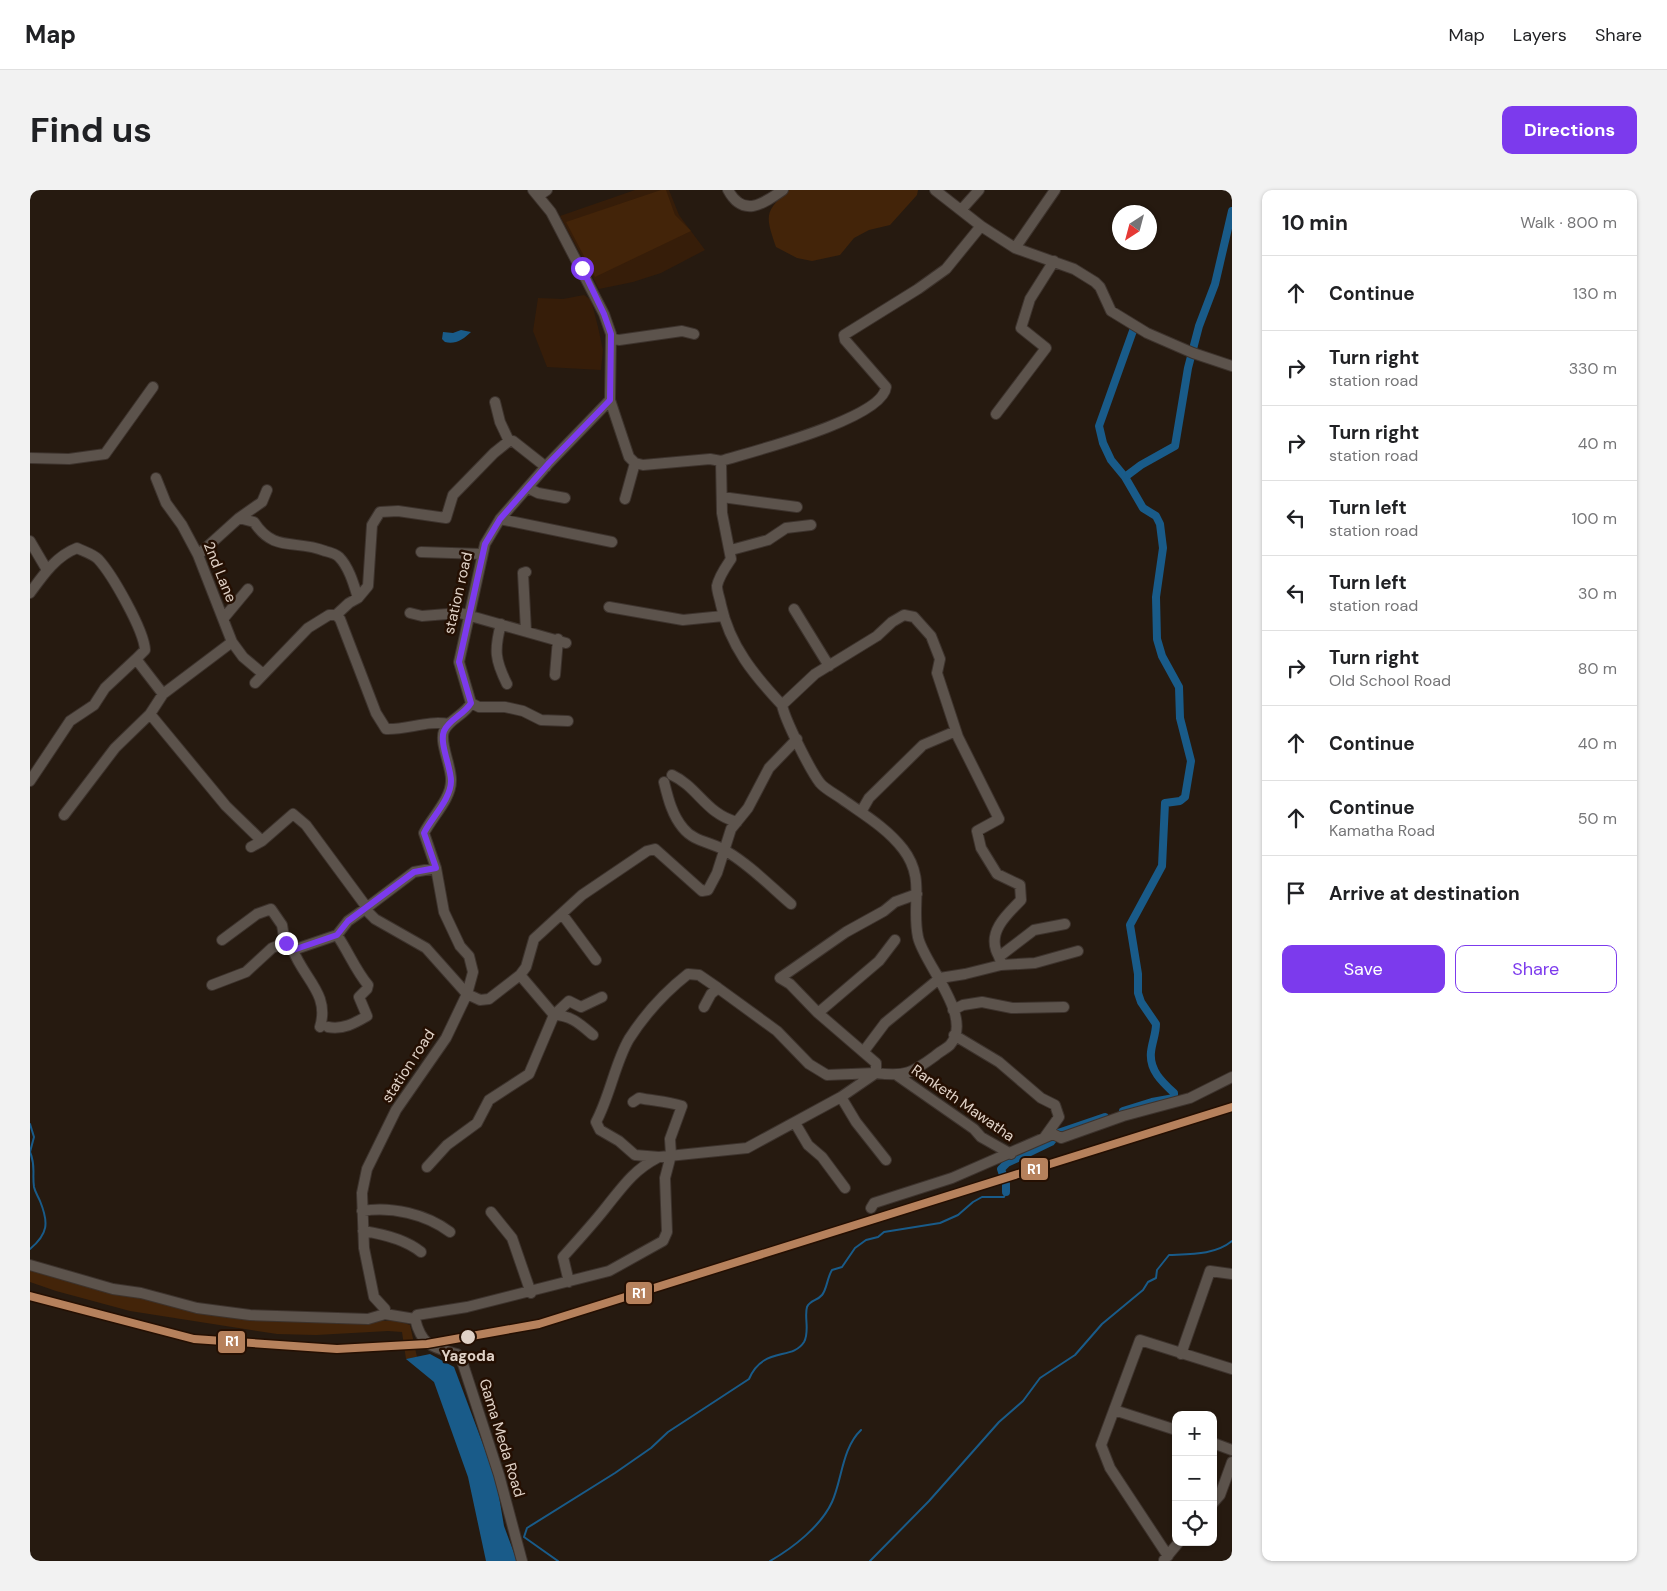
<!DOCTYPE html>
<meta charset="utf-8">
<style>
:root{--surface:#fff;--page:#f2f2f2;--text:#202124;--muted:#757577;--line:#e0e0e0;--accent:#7c3aed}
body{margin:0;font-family:"DM Sans",sans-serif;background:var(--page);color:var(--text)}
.controls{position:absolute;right:15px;bottom:15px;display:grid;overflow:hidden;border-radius:10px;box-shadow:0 1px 4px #0004}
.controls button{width:45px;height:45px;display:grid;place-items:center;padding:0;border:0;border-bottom:1px solid var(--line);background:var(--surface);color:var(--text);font:25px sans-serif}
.compass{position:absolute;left:1082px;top:15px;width:45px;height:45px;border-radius:50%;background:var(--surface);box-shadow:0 1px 4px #0004;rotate:216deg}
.stop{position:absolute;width:15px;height:15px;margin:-11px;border:4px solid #7c3aed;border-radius:50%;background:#fff}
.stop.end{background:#7c3aed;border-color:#fff;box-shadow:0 1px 5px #0008}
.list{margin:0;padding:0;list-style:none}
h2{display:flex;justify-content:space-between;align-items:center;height:65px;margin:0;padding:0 20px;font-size:21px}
h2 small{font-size:16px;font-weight:400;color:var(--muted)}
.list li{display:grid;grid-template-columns:32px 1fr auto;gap:15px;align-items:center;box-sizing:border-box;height:75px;padding:0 20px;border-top:1px solid var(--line)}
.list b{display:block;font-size:19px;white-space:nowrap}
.list p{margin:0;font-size:16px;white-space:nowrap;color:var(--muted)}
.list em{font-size:16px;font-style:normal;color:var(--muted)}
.actions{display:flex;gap:10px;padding:15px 20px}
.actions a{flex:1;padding:11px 0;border:1px solid var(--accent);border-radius:10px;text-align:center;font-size:18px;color:var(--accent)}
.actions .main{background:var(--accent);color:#fff}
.icon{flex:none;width:28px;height:28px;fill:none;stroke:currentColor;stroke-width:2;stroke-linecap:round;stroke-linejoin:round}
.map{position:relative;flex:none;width:1202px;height:1371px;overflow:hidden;border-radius:10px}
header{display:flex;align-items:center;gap:30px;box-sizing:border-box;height:70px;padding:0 25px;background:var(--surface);border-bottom:1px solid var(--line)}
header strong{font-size:24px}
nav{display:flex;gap:28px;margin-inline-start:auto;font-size:18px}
.intro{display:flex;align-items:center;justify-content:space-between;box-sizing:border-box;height:120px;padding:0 30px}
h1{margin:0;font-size:35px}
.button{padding:12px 22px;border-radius:10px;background:var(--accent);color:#fff;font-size:18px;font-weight:700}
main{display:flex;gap:30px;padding:0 30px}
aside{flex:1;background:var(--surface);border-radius:10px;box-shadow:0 1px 4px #0004}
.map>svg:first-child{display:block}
</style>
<header>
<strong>Map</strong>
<nav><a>Map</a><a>Layers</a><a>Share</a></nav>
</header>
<div class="intro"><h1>Find us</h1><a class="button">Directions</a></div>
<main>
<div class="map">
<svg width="1202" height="1371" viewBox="0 0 1202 1371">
<rect width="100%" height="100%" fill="#261a10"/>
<path fill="#361d09" d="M605,0H639L649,25L675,60L631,83L603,92L569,99L530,26Z
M554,105L561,110L568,137L573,160L571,180L517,177L503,141L508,108L533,109Z"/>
<path fill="#432409" d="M631,0H636L645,25L661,41L565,87L536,32Z
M759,0H888L887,5L860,35L839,40L824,48L810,65L782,71L767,68L746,57C736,27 733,22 759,0Z
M0,1080L124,1111L341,1131H368L380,1135L387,1167L376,1169L372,1142L358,1141L286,1145L247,1144L100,1121L26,1101L0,1092Z"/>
<path fill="#195b89" d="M431,140L441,142C434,149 425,155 415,152L412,149L413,142L423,143Z
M400,1164L424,1177L466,1289L474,1336L487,1371H456L438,1287L404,1192L376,1169Z"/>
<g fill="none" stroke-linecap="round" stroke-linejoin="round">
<path stroke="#195b89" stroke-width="2" d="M0,934L4,947L0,962
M0,962C6,976 2,983 4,997C5,1002 8,1006 10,1011C19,1033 18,1044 0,1059
M528,1371L494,1347L497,1338L585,1283L621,1258L638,1242L719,1189C733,1156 762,1171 774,1152C780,1142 774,1127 777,1117C780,1110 787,1111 792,1105C797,1099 797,1088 802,1080L812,1077L825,1058L836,1050L848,1047L854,1042L910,1033L928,1025L943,1012L952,1007H974L976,1002
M740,1371C763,1358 791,1336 802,1312C812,1290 812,1258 831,1240
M840,1371L899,1311L969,1232L993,1211L1010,1188L1045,1165L1072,1134L1113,1100L1118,1092L1126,1088L1127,1080L1139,1065C1161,1064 1185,1065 1202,1051"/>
<path stroke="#195b89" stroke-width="8" d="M1095,287L1081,270L1073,253L1069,236L1104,138
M1093,921L1122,912L1144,908V903C1132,892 1119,880 1121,862C1122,852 1126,844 1126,834L1111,812L1108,803V784L1100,735L1132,676L1135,613L1150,611L1155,607L1161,571L1150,528L1149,497L1132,466L1127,449L1126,407L1133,358L1130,334L1126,326L1113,318L1095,287L1111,275L1145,256L1158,178L1169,136L1185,94L1202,21
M976,1002V994L971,979L977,973L1021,952L1028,943L1075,927"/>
<defs>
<path id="minor" d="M503,0L521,22L574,124L581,144L580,210L599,267L605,273L613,275L680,269L691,271L692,323L701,369C695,378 689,386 687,396C687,402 690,409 691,415C700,456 724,485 752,515L785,484L847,446L862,432L874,425L884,427L901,446L910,469L907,483L928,547L969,629L947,641L951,658L967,684L990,695L991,710C979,723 959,739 966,760C968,766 971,768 971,775L935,784L910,788L855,833L834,861
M698,0C713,28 733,14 753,0
M905,0L951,36L985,58L1044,79L1065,92L1070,97L1081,121L1117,143L1163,163L1202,176
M508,6L517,0
M932,19L949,0
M985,58L1025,0
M581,148L589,150L652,141L664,144
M465,212L470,232L479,251H483L516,277
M966,224L1016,158L991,138L1000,109L1024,71
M0,268L39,269L75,264L123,197
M691,271C720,262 853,229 856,197L815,150L814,145L888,99L916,79L951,36
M126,288L136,313L152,335L168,365L202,452L213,467L232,483
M498,298L508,303L535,308
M692,307L767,317
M595,309L605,273
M209,328L224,332C244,363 265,349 295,361C299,362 306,364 309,367C319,377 324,395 328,408
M470,329L582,352
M0,351L17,380
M701,360L738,350L756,338L781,335
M391,362L452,364
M168,365L209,328L232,312L237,300
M0,403C13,385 26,366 47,358C53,361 63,364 68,369C82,384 114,440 115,460L106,469L133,504L120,524L196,616L232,651
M579,417L653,430L693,426
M764,419L799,476
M380,423L392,426L430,423L536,453
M306,425L310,429L346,523L356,539C377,540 397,530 419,534
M193,429L218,399
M471,434C464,460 465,470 477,494
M496,441L493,383L496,382
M525,485L528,449
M225,493L278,438L299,425H306L319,413L328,408L338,396L342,335L350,322L368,321L416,328L423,305L464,263L479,251
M133,504L202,452
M441,513L449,517H475L493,521L511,530L538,531
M752,515C755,530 780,580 790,593C795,599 805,604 812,609C833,624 857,638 873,659C896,689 881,714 888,747C893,773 945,827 920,855C916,859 909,862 905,866C882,883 875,887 846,883L811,907L717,958L629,967L605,965L589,951L570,940L566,932C580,906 585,873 599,849C615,824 635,802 658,784L669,785L688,798L747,841L779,874L797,885L846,883V873L788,823L760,794L750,788L816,742L854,721L865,712L887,704
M642,585C668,597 676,624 707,632
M0,591L40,531L64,515L75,498L106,469
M634,592C638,608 642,625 653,638C664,652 682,652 696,661C720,675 740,696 761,714
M831,622L839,608L893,555L926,541
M34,625L85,558L120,524
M221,657L232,651L263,624L276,635L335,715V719L318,731L307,745C318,761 326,781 338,795L337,799L329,807L337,826C325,833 313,840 298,837
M406,678L384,682L335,719L345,729L396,758L437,804L450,810L459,809L490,785L496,777L504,749L552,705L617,661L625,659L672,701L678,700L687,683L701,639L718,618L739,578L767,549
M532,724L566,770
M192,750L227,724L241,719L252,735L255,753
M263,760C274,789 300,804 290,837
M970,766L1004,740L1035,734
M971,775L1005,773L1048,761
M490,785L524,825C541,825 551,835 563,845
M182,795L216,782L242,758L255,753L263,760L307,745
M674,817L681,804L688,798
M923,820L933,815L952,812L982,818L1034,817
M788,823L849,771L865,750
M924,845L969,872L1011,908L1025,915L1029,927L1014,948
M868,886L944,939L951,947L981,964
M811,907L826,932L856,970
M765,933L778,955L792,967L815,998
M397,977L417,955L447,933L459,910L499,884L524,825L539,811L551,817L572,807
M841,1018L844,1013L922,988L1023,944L1031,948L1093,926L1160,908L1202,887
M332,1021C361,1016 396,1024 420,1042
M461,1022L482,1048L501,1103
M333,1041C353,1044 375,1049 391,1062
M0,1075L83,1099L111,1103L167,1118L220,1125L338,1129L355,1124
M539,1092L533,1067C548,1050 563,1034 577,1016C593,996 604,980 627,968
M385,1129L355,1124V1119L344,1107L334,1058L332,1003L337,979L366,920L416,848L437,804L443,782L439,766L430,756L414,722L406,678L394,643C402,627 421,609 421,591C422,577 409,553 414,541C419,529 435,525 441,513L429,472L455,354L470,329L519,273L580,210
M385,1129L387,1125L437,1117L579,1081L633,1051L637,1042L635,988L641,965L640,949L652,916C637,911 624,911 609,908L603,912
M385,1129C392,1157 403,1157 427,1164L432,1171L469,1285L492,1371
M1151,1164L1180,1081L1202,1084
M1084,1220L1146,1240
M1183,1253L1202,1260
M1183,1313L1190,1305L1202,1272
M1138,1366L1080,1278L1071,1255L1110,1150L1202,1179
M1134,1370L1149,1352"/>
</defs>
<use href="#minor" stroke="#3d332d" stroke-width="12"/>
<use href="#minor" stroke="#5c534c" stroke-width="10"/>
<defs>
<path id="rail-1" d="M0,1106L164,1149L307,1159L397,1154L509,1134L1202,917"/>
</defs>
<use href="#rail-1" stroke="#240f02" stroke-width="11"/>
<use href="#rail-1" stroke="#b6815c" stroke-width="8"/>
</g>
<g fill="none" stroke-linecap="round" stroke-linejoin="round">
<path stroke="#7c3aed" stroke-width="6" d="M256,753L263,760L307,745L318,731L384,682L406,678L394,643C402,627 421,609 421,591C421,577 409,553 414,541C419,529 434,525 441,513L429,472L455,354L470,329L519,273L580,210L581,144L574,124L552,78"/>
</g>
<circle fill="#e0d2c7" stroke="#240f02" stroke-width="2" cx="438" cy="1147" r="8"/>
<g text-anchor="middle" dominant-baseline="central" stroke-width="5" stroke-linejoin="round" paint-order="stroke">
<g font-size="15" fill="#e0d2c7" stroke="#240f02">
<text transform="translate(190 382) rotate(68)">2nd Lane</text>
<text transform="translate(428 403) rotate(-77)">station road</text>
<text transform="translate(378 876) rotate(-57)">station road</text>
<text transform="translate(933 913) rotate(35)">Ranketh Mawatha</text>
<text transform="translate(472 1248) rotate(73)">Gama Meda Road</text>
</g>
<g font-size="15" font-weight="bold" fill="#e0d2c7" stroke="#240f02">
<text x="438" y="1166">Yagoda</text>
</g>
</g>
<g stroke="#240f02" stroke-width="2">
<rect x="990" y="967" width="29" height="24" rx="5" fill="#b6815c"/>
<rect x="595" y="1091" width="28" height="24" rx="5" fill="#b6815c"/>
<rect x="187" y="1140" width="29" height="24" rx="5" fill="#b6815c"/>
</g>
<g font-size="14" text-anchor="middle" font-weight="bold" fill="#fff">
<text x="1004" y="984">R1</text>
<text x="609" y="1108">R1</text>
<text x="202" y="1156">R1</text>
</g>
</svg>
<div class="controls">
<button>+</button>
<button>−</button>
<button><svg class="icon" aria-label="locate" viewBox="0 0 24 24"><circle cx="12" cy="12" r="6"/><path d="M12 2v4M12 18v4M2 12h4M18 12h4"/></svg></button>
</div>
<svg class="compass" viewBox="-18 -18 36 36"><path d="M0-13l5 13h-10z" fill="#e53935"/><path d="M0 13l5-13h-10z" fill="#757577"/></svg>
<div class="stop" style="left:552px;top:78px"></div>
<div class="stop end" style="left:256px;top:753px"></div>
</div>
<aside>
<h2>10 min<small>Walk · 800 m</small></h2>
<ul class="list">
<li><svg class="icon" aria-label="ahead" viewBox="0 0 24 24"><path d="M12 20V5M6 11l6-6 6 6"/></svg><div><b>Continue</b></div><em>130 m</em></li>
<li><svg class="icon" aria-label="right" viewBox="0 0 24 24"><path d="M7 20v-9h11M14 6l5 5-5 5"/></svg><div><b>Turn right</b><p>station road</p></div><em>330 m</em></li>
<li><svg class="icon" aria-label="right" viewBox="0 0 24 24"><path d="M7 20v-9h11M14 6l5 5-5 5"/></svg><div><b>Turn right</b><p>station road</p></div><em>40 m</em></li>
<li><svg class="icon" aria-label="left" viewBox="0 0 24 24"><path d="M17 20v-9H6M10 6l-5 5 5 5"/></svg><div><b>Turn left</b><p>station road</p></div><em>100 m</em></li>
<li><svg class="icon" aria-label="left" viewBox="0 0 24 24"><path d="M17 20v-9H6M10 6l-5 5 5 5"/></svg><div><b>Turn left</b><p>station road</p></div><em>30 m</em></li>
<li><svg class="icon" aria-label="right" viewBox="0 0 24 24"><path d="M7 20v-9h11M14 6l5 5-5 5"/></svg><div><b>Turn right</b><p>Old School Road</p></div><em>80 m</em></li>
<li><svg class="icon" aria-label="ahead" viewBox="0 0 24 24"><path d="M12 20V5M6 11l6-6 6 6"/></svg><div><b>Continue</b></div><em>40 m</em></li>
<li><svg class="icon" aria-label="ahead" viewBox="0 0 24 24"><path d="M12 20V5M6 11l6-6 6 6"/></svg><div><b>Continue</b><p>Kamatha Road</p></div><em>50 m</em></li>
<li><svg class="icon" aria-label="arrive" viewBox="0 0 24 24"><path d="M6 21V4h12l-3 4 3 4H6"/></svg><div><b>Arrive at destination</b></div></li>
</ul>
<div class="actions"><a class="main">Save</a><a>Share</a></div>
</aside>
</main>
